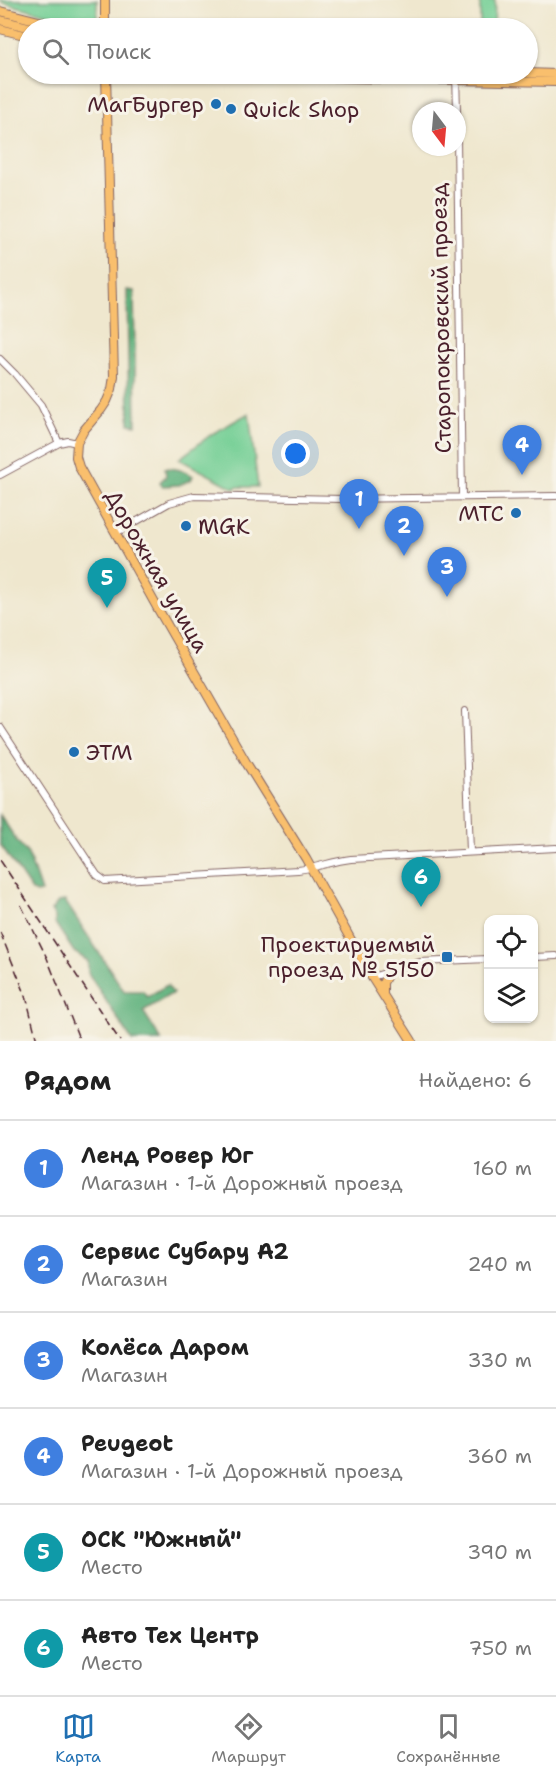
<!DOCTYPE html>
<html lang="ru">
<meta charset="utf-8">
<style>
:root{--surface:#fff;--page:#f2f2f2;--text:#222;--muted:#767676;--line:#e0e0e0;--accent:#1f6fb2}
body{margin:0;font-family:"Shantell Sans",sans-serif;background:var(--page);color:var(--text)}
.controls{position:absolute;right:18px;bottom:18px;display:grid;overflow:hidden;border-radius:12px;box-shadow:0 2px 4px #0004}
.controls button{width:54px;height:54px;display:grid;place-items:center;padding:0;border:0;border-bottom:2px solid var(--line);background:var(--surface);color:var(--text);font:30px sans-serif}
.compass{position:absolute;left:412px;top:102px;width:54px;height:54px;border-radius:50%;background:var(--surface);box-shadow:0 2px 4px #0004;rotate:164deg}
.you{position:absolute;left:296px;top:454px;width:21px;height:21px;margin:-15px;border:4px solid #fff;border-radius:50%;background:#1a73e8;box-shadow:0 0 0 9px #1a73e833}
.badge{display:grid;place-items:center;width:39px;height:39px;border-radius:50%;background:var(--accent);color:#fff;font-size:20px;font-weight:700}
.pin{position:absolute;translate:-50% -50px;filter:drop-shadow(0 2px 3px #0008)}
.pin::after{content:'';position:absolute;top:32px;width:21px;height:18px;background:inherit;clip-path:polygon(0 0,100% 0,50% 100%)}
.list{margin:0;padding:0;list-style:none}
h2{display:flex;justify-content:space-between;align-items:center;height:78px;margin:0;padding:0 24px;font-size:26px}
h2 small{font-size:20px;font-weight:400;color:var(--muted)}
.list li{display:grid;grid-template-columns:39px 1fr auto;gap:18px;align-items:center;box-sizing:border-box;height:96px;padding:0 24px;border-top:2px solid var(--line)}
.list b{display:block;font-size:22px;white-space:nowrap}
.list p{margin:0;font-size:20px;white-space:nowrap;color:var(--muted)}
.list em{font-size:20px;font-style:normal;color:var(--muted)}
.icon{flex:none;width:33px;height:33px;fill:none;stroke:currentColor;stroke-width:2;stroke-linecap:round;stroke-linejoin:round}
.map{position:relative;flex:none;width:556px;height:1041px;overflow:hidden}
.search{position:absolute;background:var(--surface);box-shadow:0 2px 4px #0004;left:18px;right:18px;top:18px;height:66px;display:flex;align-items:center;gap:15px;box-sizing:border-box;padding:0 21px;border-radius:33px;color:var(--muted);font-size:22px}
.sheet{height:654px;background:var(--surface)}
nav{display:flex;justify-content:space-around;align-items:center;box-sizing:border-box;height:84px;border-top:2px solid var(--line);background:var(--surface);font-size:16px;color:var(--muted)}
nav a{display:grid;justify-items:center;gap:3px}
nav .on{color:var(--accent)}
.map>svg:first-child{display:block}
</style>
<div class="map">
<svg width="556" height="1041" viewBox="0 0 556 1041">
<rect width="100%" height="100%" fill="#f7f3e8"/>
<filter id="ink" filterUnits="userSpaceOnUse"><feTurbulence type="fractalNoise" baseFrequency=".0167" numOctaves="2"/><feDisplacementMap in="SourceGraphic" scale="12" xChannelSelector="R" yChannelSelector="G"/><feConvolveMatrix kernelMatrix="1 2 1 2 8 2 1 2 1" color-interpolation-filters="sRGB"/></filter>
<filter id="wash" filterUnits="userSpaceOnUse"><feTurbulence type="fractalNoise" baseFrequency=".008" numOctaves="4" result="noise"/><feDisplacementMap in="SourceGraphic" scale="24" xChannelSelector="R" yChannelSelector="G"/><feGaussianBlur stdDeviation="1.35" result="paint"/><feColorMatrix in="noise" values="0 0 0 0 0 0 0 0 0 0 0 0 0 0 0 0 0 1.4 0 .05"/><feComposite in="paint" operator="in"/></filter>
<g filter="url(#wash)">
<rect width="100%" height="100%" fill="#efe7ce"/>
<path fill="#75cf95" stroke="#607760" stroke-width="1.5" d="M0,0H97V22L94,26L0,2Z
M480,0H495L494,28H480Z
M249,413L258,487H236L235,489L179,459L212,434Z"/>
<path fill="#60b27e" stroke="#556854" stroke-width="1.5" d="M127,290L134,291L136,425L129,424Z
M165,468C175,468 185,470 193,476L191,480L179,485L162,486L160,482L166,476Z
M0,815L17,841L28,854L41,892L36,893L32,891L0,844Z
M65,901L124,991H143L147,997L167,985L173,993L143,1011L162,1041H132L88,973V961L74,952L55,923V917L51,911L58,902Z"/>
</g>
<g filter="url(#ink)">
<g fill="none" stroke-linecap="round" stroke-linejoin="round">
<defs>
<path id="minor" d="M456,74L457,111
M457,138L462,497
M0,359L15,374L41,405L59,443
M0,475L59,443L68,441L77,443
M116,533L169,503L194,496L342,499L556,496
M465,711L470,852
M0,727L97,875L105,881L298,870C316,868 333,861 351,859L556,848
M534,957L556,956
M372,977L420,962L488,959"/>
<path id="major" d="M105,0V28
M0,11L66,28
M0,20L32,28
M0,29L28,36
M528,73L556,74
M106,74L114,376L112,389L107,401L101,410L84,430L77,443L76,457L79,467L158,609L247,764L306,859L371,976L412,1041
M254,74L355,78L556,82
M383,994V983L389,971"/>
</defs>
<use href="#minor" stroke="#846564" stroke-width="8"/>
<use href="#major" stroke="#846564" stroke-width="10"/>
<use href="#minor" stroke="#fff" stroke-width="6"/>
<use href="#major" stroke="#f9bf6d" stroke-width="8"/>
<path stroke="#4a1f2b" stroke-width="1.5" stroke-dasharray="9 4.5" stroke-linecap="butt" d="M0,860L120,1041
M21,905L47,958L80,1041
M0,932L26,996L37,1041"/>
</g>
</g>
<g fill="#1f6fb2" stroke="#f7f3e8" stroke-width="2">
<circle cx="216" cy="104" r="6"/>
<circle cx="231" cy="109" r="6"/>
<circle cx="516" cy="513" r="6"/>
<circle cx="186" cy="526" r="6"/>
<circle cx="74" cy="752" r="6"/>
<rect x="441" y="951" width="12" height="12" rx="3"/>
</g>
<g text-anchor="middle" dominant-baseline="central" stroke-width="6" stroke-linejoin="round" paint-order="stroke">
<g font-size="22" fill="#4a1f2b" stroke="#f7f3e8" text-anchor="end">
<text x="204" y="104">МагБургер</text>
<text x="243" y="109" text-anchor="start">Quick Shop</text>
<text x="504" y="513">МТС</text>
<text x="198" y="526" text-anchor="start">MGK</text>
<text x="86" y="752" text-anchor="start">ЭТМ</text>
<text x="435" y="944">Проектируемый<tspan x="435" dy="25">проезд № 5150</tspan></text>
</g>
<g font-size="22" fill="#4a1f2b" stroke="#f7f3e8">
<text transform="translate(441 318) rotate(-91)">Старопокровский проезд</text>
<text transform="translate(157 571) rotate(60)">Дорожная улица</text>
</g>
</g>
</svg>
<div class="controls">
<button><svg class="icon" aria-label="locate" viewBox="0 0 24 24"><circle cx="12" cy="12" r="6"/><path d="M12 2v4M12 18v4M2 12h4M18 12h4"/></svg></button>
<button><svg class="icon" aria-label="layers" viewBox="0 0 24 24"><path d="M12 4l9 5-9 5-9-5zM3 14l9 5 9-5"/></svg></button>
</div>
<svg class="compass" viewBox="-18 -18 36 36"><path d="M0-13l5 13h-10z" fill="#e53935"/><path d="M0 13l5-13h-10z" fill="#767676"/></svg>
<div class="you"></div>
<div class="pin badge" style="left:359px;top:529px;background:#3f7fe0">1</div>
<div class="pin badge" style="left:404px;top:556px;background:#3f7fe0">2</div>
<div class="pin badge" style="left:447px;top:597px;background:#3f7fe0">3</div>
<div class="pin badge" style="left:522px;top:475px;background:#3f7fe0">4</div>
<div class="pin badge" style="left:107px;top:608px;background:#0f9aa8">5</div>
<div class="pin badge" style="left:421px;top:907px;background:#0f9aa8">6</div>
<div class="search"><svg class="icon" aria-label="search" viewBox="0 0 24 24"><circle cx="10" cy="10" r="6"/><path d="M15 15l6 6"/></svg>Поиск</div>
</div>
<section class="sheet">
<h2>Рядом<small>Найдено: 6</small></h2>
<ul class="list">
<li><span class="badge" style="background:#3f7fe0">1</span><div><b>Ленд Ровер Юг</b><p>Магазин · 1-й Дорожный проезд</p></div><em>160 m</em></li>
<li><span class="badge" style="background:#3f7fe0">2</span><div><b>Сервис Субару А2</b><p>Магазин</p></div><em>240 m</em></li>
<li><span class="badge" style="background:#3f7fe0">3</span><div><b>Колёса Даром</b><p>Магазин</p></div><em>330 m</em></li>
<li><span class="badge" style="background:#3f7fe0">4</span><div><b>Peugeot</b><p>Магазин · 1-й Дорожный проезд</p></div><em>360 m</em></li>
<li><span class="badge" style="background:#0f9aa8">5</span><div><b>ОСК &quot;Южный&quot;</b><p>Место</p></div><em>390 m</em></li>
<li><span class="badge" style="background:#0f9aa8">6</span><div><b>Авто Тех Центр</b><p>Место</p></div><em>750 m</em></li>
</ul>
</section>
<nav>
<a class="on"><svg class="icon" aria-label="map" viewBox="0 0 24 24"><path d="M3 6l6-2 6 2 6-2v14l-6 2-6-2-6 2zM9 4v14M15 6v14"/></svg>Карта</a>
<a><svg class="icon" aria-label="directions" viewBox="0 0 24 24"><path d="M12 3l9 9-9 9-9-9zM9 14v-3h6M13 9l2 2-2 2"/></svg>Маршрут</a>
<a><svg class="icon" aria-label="saved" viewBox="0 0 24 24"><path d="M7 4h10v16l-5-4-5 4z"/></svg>Сохранённые</a>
</nav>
